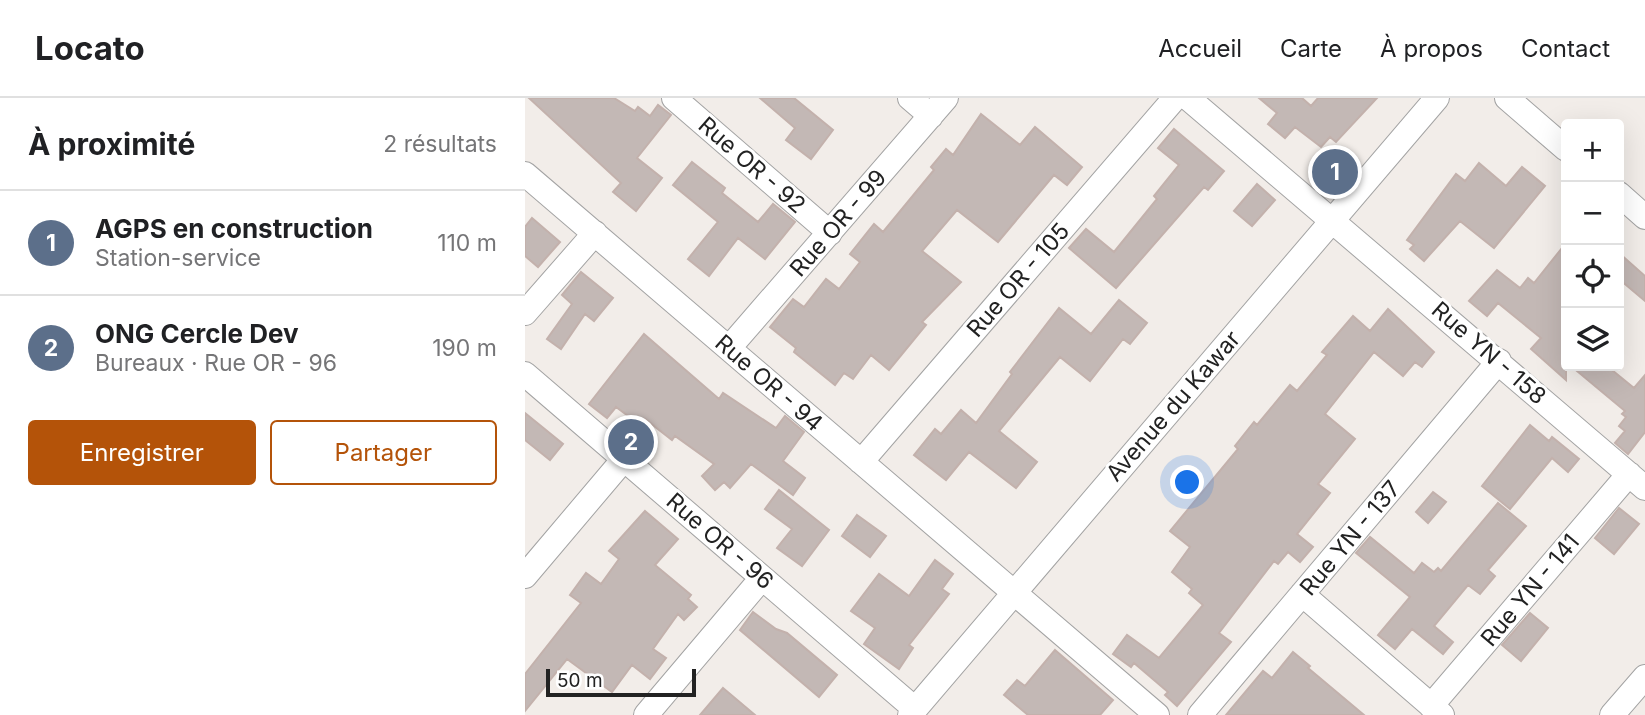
<!DOCTYPE html>
<html lang="fr">
<meta charset="utf-8">
<style>
:root{--surface:#fff;--page:#f2f2f2;--text:#202124;--muted:#757577;--line:#e0e0e0;--accent:#b45309}
body{margin:0;font-family:Inter,sans-serif;background:var(--page);color:var(--text)}
.controls{position:absolute;right:21px;top:21px;display:grid;overflow:hidden;border-radius:7px;box-shadow:0 7px 28px #0002}
.controls button{width:63px;height:63px;display:grid;place-items:center;padding:0;border:0;border-bottom:2px solid var(--line);background:var(--surface);color:var(--text);font:35px sans-serif}
.scale{position:absolute;left:21px;bottom:18px;width:150px;box-sizing:border-box;padding-left:7px;border:4px solid #222;border-top:0;font-size:19px;line-height:24px;white-space:nowrap;color:#222;-webkit-text-stroke:5px #fff;paint-order:stroke}
.you{position:absolute;left:663px;top:385px;width:24px;height:24px;margin:-18px;border:5px solid #fff;border-radius:50%;background:#1a73e8;box-shadow:0 0 0 10px #1a73e833}
.badge{display:grid;place-items:center;width:46px;height:46px;border-radius:50%;background:var(--accent);color:#fff;font-size:23px;font-weight:700}
.pin{position:absolute;translate:-50% -50%;border:4px solid #fff;box-shadow:0 2px 7px #0006}
.list{margin:0;padding:0;list-style:none}
h2{display:flex;justify-content:space-between;align-items:center;height:91px;margin:0;padding:0 28px;font-size:30px}
h2 small{font-size:23px;font-weight:400;color:var(--muted)}
.list li{display:grid;grid-template-columns:46px 1fr auto;gap:21px;align-items:center;box-sizing:border-box;height:105px;padding:0 28px;border-top:2px solid var(--line)}
.list b{display:block;font-size:26px;white-space:nowrap}
.list p{margin:0;font-size:23px;white-space:nowrap;color:var(--muted)}
.list em{font-size:23px;font-style:normal;color:var(--muted)}
.actions{display:flex;gap:14px;padding:21px 28px}
.actions a{flex:1;padding:16px 0;border:2px solid var(--accent);border-radius:7px;text-align:center;font-size:24px;color:var(--accent)}
.actions .main{background:var(--accent);color:#fff}
.icon{flex:none;width:38px;height:38px;fill:none;stroke:currentColor;stroke-width:2;stroke-linecap:round;stroke-linejoin:round}
.map{position:relative;flex:none;width:1120px;height:617px;overflow:hidden}
header{display:flex;align-items:center;gap:42px;box-sizing:border-box;height:98px;padding:0 35px;background:var(--surface);border-bottom:2px solid var(--line)}
header strong{font-size:33px}
nav{display:flex;gap:38px;margin-inline-start:auto;font-size:24px}
main{display:flex}
aside{flex:1;background:var(--surface)}
.map>svg:first-child{display:block}
</style>
<header>
<strong>Locato</strong>
<nav><a>Accueil</a><a>Carte</a><a>À propos</a><a>Contact</a></nav>
</header>
<main>
<aside>
<h2>À proximité<small>2 résultats</small></h2>
<ul class="list">
<li><span class="badge" style="background:#5c6f8a">1</span><div><b>AGPS en construction</b><p>Station-service</p></div><em>110 m</em></li>
<li><span class="badge" style="background:#5c6f8a">2</span><div><b>ONG Cercle Dev</b><p>Bureaux · Rue OR - 96</p></div><em>190 m</em></li>
</ul>
<div class="actions"><a class="main">Enregistrer</a><a>Partager</a></div>
</aside>
<div class="map">
<svg width="1120" height="617" viewBox="0 0 1120 617">
<rect width="100%" height="100%" fill="#f2ede9"/>
<path fill="#c3b8b5" stroke="#c3b1ac" stroke-width="2" d="M4,0H89L110,13L113,9L125,18L133,7L146,17L112,60L137,80L111,113L88,94L96,85Z
M235,0H269L308,32L286,61L261,42L270,30Z
M734,0H777L786,8L793,0H852L811,44L805,39L796,49L770,29L760,40L743,26L752,15Z
M456,16L495,47L510,29L557,69L542,87L529,77L473,144L432,112L397,153L436,184L397,224L401,227L364,272L346,257L328,281L319,275L310,287L269,254L271,250L245,229L268,201L279,209L301,181L314,191L335,164L325,156L349,126L358,134L409,72L406,69L421,51L428,57Z
M649,31L699,73L683,92L679,89L591,190L544,150L561,131L589,154L632,101L629,98L654,67L633,50Z
M167,64L200,90L197,95L233,124L248,106L270,124L240,161L213,140L184,178L163,161L193,124L148,87Z
M954,65L981,88L997,69L1020,88L969,150L935,123L899,163L885,151L889,147L882,142L931,76L940,83Z
M732,86L750,102L727,128L709,113Z
M7,120L35,144L13,169L0,158V129Z
M1041,145V282L1006,251L1016,240L973,205L962,218L944,203L972,172L995,190L1003,180L1009,185Z
M1094,155L1120,178V203L1094,181Z
M56,174L88,200L69,223L60,216L36,251L22,241L47,206L37,197Z
M594,202L622,225L605,246L598,241L565,283L535,259L474,333L512,364L491,390L444,354L421,382L389,357L410,331L416,336L436,312L451,325L487,276L485,274L534,210L566,236Z
M863,211L909,254L897,269L890,264L878,278L849,254L800,316L830,341L793,386L805,395L772,436L788,449L775,464L763,454L753,466L749,463L694,535L706,544L652,608L640,597L643,594L609,565L606,569L588,556L602,537L634,560L678,507L664,495L667,491L647,474L665,449L645,433L713,351L710,348L729,324L732,327L765,287L772,293L802,257L797,254L828,218L845,233Z
M119,236L194,301L198,295L251,330L260,318L279,334L258,363L280,380L268,397L226,366L205,390L199,384L190,392L177,378L189,366L150,338L147,342L120,321L115,327L91,309L82,320L64,306Z
M1046,268H1082L1109,290L1120,277V334L1103,356L1090,345L1100,333L1094,328L1101,319L1097,316L1100,313Z
M0,315L38,346L25,362L0,342Z
M1005,327L1024,343L1027,339L1054,361L1043,374L1027,360L985,411L957,388Z
M254,392L304,432L277,468L252,450L267,431L240,411Z
M908,394L921,404L903,425L891,414Z
M973,405L1001,428L963,472L970,478L955,496L943,487L909,528L928,544L918,556L887,531L870,551L853,537L885,499L831,455L845,439L889,475L897,465L909,474L913,470L916,473Z
M1094,410L1114,426L1089,456L1070,440Z
M120,413L153,441L130,467L166,497L163,501L172,509L159,522L153,516L128,551L141,560L125,581L107,567L87,594L42,561L0,613V576L56,505L45,497L61,475L76,486L94,461L84,453Z
M332,417L361,438L345,459L317,438Z
M410,462L428,476L417,491L424,496L384,547L388,550L374,571L339,546L350,530L326,513L354,476L384,498Z
M228,514L251,531L262,535L312,577L294,599L215,532Z
M1005,515L1023,530L996,563L977,547Z
M530,552L588,602L575,617H503L479,597L492,582L500,588Z
M768,554L785,568L783,570L839,617H701L738,573L747,580Z
M198,590L230,617H175Z"/>
<g fill="none" stroke-linecap="round" stroke-linejoin="round">
<defs>
<path id="minor" d="M149,0L305,135
M385,0L406,18
M663,0L1120,390
M982,0L1041,51
M0,76L632,617
M1094,96L1120,119
M0,215L70,135
M204,250L421,0
M0,276L390,611
M336,364L650,0
M0,478L99,361
M777,496L917,617
M906,608L1104,376
M121,617L237,480
M385,617L912,0
M675,617L974,263
M1087,617L1120,579"/>
</defs>
<use href="#minor" stroke="#a3a3a3" stroke-width="26"/>
<use href="#minor" stroke="#fff" stroke-width="24"/>
</g>
<g text-anchor="middle" dominant-baseline="central" stroke-width="6" stroke-linejoin="round" paint-order="stroke">
<g font-size="23" fill="#222" stroke="#fff">
<text transform="translate(227 67) rotate(41)">Rue OR - 92</text>
<text transform="translate(313 125) rotate(-49)">Rue OR - 99</text>
<text transform="translate(493 182) rotate(-49)">Rue OR - 105</text>
<text transform="translate(964 255) rotate(41)">Rue YN - 158</text>
<text transform="translate(244 285) rotate(41)">Rue OR - 94</text>
<text transform="translate(648 308) rotate(-49)">Avenue du Kawar</text>
<text transform="translate(825 440) rotate(-50)">Rue YN - 137</text>
<text transform="translate(195 443) rotate(41)">Rue OR - 96</text>
<text transform="translate(1005 492) rotate(-50)">Rue YN - 141</text>
</g>
</g>
</svg>
<div class="controls">
<button>+</button>
<button>−</button>
<button><svg class="icon" aria-label="locate" viewBox="0 0 24 24"><circle cx="12" cy="12" r="6"/><path d="M12 2v4M12 18v4M2 12h4M18 12h4"/></svg></button>
<button><svg class="icon" aria-label="layers" viewBox="0 0 24 24"><path d="M12 4l9 5-9 5-9-5zM3 14l9 5 9-5"/></svg></button>
</div>
<div class="scale">50 m</div>
<div class="you"></div>
<div class="pin badge" style="left:810px;top:74px;background:#5c6f8a">1</div>
<div class="pin badge" style="left:106px;top:344px;background:#5c6f8a">2</div>
</div>
</main>
